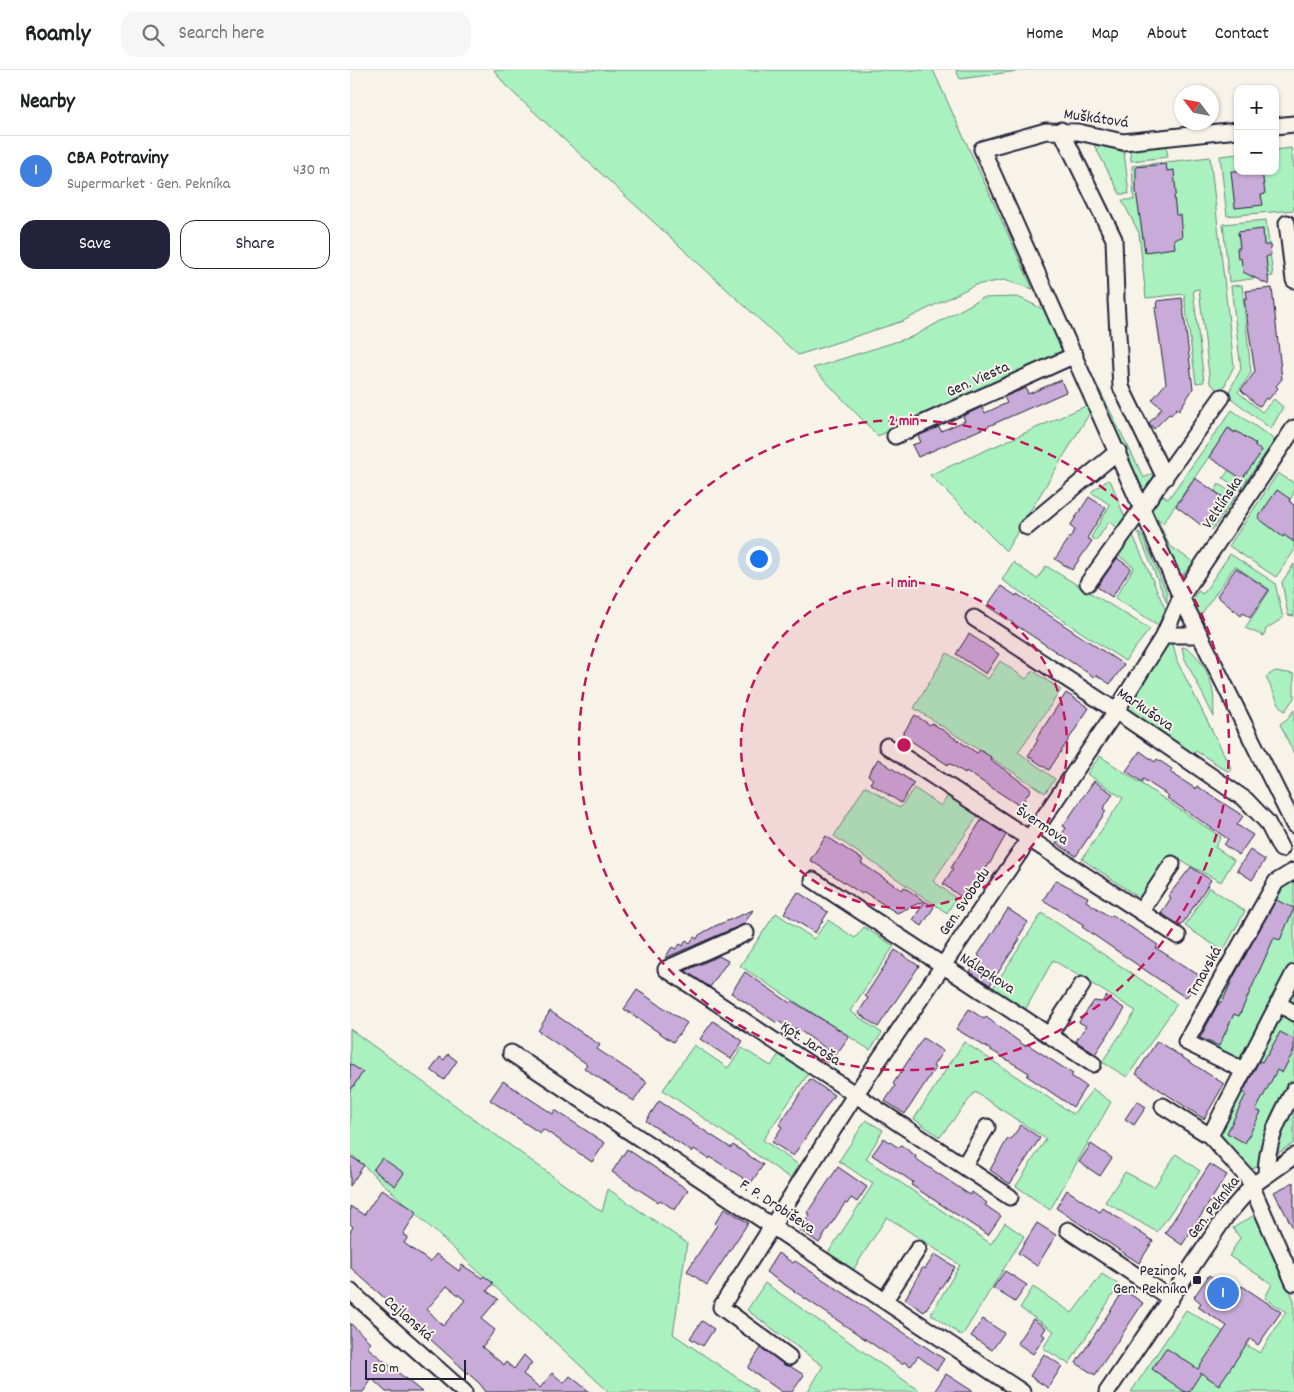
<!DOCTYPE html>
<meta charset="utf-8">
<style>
:root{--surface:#fff;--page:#f6f6f6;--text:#202124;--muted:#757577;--line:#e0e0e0;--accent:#22223b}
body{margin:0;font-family:Dekko,sans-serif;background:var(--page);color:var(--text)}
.controls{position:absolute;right:15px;top:15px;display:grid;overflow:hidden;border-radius:10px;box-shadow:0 1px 4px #0004}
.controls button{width:45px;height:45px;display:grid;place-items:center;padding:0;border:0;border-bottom:1px solid var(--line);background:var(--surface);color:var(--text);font:25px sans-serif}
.compass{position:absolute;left:824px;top:15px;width:45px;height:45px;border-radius:50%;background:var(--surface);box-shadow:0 1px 4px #0004;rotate:302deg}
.scale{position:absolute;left:15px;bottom:12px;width:101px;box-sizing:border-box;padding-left:5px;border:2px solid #22223b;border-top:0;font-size:14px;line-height:18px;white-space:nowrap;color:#22223b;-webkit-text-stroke:4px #f7f3e8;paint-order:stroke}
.you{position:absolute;left:408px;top:488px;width:18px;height:18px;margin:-12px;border:4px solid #fff;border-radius:50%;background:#1a73e8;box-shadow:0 0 0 8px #1a73e833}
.badge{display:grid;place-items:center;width:32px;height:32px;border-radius:50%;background:var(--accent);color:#fff;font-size:16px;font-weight:700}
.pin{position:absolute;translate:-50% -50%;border:2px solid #fff;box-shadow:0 1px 5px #0006}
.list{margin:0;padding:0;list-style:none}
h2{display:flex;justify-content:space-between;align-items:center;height:65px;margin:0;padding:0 20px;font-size:21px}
h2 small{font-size:16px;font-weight:400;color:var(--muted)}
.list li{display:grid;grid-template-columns:32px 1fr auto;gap:15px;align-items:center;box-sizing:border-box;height:70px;padding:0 20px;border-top:1px solid var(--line)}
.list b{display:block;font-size:19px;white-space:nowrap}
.list p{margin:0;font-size:16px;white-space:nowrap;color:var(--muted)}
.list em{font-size:16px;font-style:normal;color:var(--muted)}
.actions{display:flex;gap:10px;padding:15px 20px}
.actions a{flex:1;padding:11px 0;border:1px solid var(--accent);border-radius:15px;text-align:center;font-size:18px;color:var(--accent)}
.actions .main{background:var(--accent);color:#fff}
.icon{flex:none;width:28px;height:28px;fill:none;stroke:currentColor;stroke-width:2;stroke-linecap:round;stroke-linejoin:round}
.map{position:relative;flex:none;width:944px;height:1322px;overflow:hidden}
header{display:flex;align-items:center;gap:30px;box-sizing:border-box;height:70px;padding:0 25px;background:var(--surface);border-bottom:1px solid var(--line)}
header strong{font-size:24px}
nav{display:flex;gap:28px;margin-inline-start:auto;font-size:18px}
.search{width:350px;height:45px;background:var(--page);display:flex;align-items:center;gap:12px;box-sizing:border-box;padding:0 18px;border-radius:15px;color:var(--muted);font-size:19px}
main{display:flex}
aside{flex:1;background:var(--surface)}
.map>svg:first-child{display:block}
</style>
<header>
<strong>Roamly</strong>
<div class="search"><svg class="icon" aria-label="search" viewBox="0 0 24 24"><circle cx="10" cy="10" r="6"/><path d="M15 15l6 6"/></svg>Search here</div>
<nav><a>Home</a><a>Map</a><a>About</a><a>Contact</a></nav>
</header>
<main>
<aside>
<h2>Nearby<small></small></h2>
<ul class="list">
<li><span class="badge" style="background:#3f7fe0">1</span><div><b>CBA Potraviny</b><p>Supermarket · Gen. Pekníka</p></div><em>430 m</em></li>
</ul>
<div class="actions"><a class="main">Save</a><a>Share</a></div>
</aside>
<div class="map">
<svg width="944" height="1322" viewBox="0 0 944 1322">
<rect width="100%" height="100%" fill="#f7f3e8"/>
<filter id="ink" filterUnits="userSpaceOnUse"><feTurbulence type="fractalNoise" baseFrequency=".02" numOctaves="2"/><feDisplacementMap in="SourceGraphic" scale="10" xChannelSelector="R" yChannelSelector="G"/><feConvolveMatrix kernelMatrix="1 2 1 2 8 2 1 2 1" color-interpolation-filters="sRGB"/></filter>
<g filter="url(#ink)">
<path fill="#a9f1bf" stroke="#668a7d" d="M144,0H583L683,219L654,210L625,215L553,251L448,285L156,16Z
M606,0H675L610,9Z
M743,73L774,82L779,124H770Z
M816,74L818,87L781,91L780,79Z
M941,78L944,99V140L877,146L870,86L888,84V101H925V80Z
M860,87L884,296L871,323L860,313L849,219L843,220L854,312L846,313L834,224L796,228L789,163L772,130H784L782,96Z
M916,150L923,206L879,212L873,154Z
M892,215L901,303L888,322L912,342L924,329L933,337L921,359L877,325L891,299L881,216Z
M668,227L697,241L713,281L528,366L463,298L564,266L632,228Z
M748,317L794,408L808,400L811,406L794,430L746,318Z
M738,335L741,341L656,481L580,405Z
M882,340L925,370L890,420L873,408L879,400L910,380L879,358L813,453L807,448L819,475L843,492L831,508L803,448L806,447L799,441L811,424L818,429Z
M928,403L944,413V423L939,431L944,435V481L926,507L879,476Z
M758,410L761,412L775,448L768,458L759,452L746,471L741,467L760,435L741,422Z
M869,414L886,426L862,460L859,458L877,430L865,421Z
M788,462L793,467L817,523V533Z
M782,463L816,541L808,555L765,528L784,497L765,483Z
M880,484L925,513L933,548L916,559L914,566L895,558L920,520L885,496L850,546L842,530L848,521L853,524Z
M663,492L687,509L696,496L800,559L775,591L652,510Z
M944,494V546L938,545L932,512Z
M814,573L823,574L827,591L881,698L879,702L846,681L841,687L772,640Z
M832,577C847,579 859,604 862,618C865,627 863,638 864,647L834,587Z
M597,583L638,609L650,591L676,609L683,601L711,620L668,682L705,709L695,723L564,638Z
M925,601L944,604V628L935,641L931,638L916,607Z
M944,640V684L930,654L937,649Z
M750,686L871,767L865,777L884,790L871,812L820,785L791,829L732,789L773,728L737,704Z
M515,716L550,738L564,718L591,736L598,726L628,746L583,811L606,828L597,843L484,766Z
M944,805V892L891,993L841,969L928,816Z
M859,817L895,841L873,881L835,856Z
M426,843L464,869L478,850L505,868L514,857L544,876L500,941L532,963L520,980L390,896Z
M692,843L827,934L777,1007L752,992L786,941L703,890L674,942L641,921Z
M944,914V1073L899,1101L865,1064Z
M0,959L252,1142L258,1119L337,1173L323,1264L408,1322H259L0,1083Z
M614,972L723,1044L743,1019L761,1032L700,1140L666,1116L696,1069L625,1022L590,1067L564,1049Z
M344,975L378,998L392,978L421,996L429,984L458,1004L413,1070L449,1095L440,1108L313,1020Z
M516,1050L533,1060L516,1089L641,1174L655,1153L674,1166L612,1266L581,1244L610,1195L537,1147L503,1200L478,1183L523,1114L489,1091Z
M826,1084L850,1101L807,1162L755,1132L775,1102L804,1117Z
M908,1143L944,1230V1322H781L836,1240L910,1283L936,1242L915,1228L922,1214L879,1186L890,1168L883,1158Z
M752,1204L769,1215L719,1294L693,1278L704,1261L670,1238L683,1217L722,1243Z
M415,1213L571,1322H458L473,1296L397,1240Z"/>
<path fill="#c8abd8" stroke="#22223b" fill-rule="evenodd" d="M816,94L817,101L824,100L826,124L824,126L826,145H830L832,167L824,169L825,178L795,182L786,121V97Z
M881,101H912L915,124L911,125L913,135L885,138Z
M913,159L914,175H920L921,185L916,187L919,215L893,202L891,188L888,189L887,178H890L888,162Z
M922,218L932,309L926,316L928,318L918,330L916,328L910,336L907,335L891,320L905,302L894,229L897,228L896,221Z
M832,228L843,319L829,340L827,338L821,345L819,344L804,359L799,353L812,338L802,330L816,313L805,238H808L807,231Z
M711,310L716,322L568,387L562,375L571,372L568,366L589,357L591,361L615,351L613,346L632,337L635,343L657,333L654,327L676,318L678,324Z
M878,358L885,363L886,361L906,374L904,376L911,380L908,387L892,409L859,387Z
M845,408L877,430L859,458L852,453L851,455L826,436Z
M927,420L940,429L939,431L944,435V472L934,465L933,467L908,448Z
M739,427L756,438L737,468L742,471L722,500L705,489L725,460L720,456Z
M767,488L781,498L762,527L747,517Z
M886,498L919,520L900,548L893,543L891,546L867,526Z
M651,516L666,526L667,524L774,595L760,614L746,605L744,607L637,536Z
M619,564L649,584L636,604L606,584Z
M716,623L739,638L699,700L678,686L688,670L686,669Z
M565,645L580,655L582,653L627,683L630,680L641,687L640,689L681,719L670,736L616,701L615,703L599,693L598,695L552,665Z
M790,681L805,692L807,689L822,699L820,702L846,719L847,716L893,746L887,755L903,765L889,785L874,775L878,769L817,728L819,726L793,709L792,712L776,701Z
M528,689L564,713L551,733L520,713L523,709L518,705Z
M744,711L763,724L753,739L756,741L726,786L706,773L716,758L713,756Z
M632,749L656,765L640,793L614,829L593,814L603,799L601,798Z
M476,766L513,790L511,793L552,820L554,817L574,831L547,843L514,822L512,824L460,790Z
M900,780L915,790L902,810L887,800Z
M841,797L861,810L831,856L811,843L821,828L818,826Z
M706,810L738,827L736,831L760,847L762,845L808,875L806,878L850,906L836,928L732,857L734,855L693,830Z
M448,822L478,842L465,863L434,843Z
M926,830L944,838L930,870L924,868L889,946L884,944L869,976L850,968L867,936L873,930L884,906Z
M575,831L584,837L572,856L563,850Z
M658,839L678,852L668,868L670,869L640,915L620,902L630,887L628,885Z
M403,840L394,854L315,888L322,877L326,879L330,874L333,876L336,870L340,873L344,867L347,869L349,865L365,856Z
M545,880L569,896L528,957L508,943L518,928L515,926Z
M369,886L378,891L360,917L335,901Z
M395,902L440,933L442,931L499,966L486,985L446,958L444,961L428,951L427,953L381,923Z
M287,920L337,953L323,972L274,939Z
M756,926L775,939L745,984L726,971L736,956L729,952L744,931L752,932Z
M619,939L634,949L636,947L675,976L677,974L723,1004L721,1006L736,1016L723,1037L677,1006L679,1003L606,959Z
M200,941L250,975L247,979L297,1012L284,1031L234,998L237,994L188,961Z
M363,951L393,971L381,989L350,969Z
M930,962L944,969V980L932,1003L927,1000L906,1040L911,1042L895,1073L877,1063L896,1024L893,1022L909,991L912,992L916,985L917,986Z
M573,968L593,981L583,996L585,998L555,1044L535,1031L545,1016L543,1014Z
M807,971L874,1014L854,1049L786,1004Z
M98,984L107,991L94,1010L81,1000L90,987L94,990Z
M0,994L13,1002L0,1021Z
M460,1009L484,1025L443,1086L422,1072L432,1057L429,1055Z
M153,1011L203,1044L205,1040L255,1073L242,1092L193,1059L190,1063L140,1030Z
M309,1031L381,1078L383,1075L413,1095L401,1113L360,1087L359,1089L344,1079L342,1082L296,1051Z
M787,1031L796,1037L784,1055L775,1049Z
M671,1055L690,1068L660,1114L640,1100L658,1068L660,1070Z
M534,1068L549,1078L551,1075L566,1086L565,1088L620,1125L622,1122L637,1133L635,1135L651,1146L638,1165L561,1115L563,1112L522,1085Z
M741,1074L762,1088L750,1106L729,1092Z
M277,1079L338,1120L325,1140L310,1130L308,1132L262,1102Z
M0,1086L14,1095L0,1116Z
M32,1088L54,1103L45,1116L23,1100Z
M860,1094L877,1105L832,1175L815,1163Z
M488,1097L517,1117L507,1132L501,1128L497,1134L495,1133L469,1173L450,1160L460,1144L457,1143Z
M944,1112V1160L924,1122Z
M32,1119L67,1142L53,1164L58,1167L54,1173L80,1192L86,1184L109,1201L112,1195L132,1208L134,1206L143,1213L137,1221L148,1229L131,1249L145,1260L132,1277L154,1295L156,1292L164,1299L174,1285L182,1293L173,1304L190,1318L202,1303L214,1313L220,1306L240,1322H136L130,1314L0,1197V1162L3,1157L0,1154V1136L14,1145ZM97,1216L115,1230L93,1256L77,1239Z
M717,1120L750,1142L753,1138L803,1171L789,1193L706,1138Z
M375,1138L398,1153L357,1215L337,1201L367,1155L365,1153Z
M687,1153L706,1165L687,1196L668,1183Z
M428,1183L443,1193L445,1191L594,1289L587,1300L568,1286L561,1296L554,1292L552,1294L416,1202Z
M585,1184L605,1197L574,1242L555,1229L573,1197L575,1199Z
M655,1201L677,1215L665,1232L643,1218Z
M859,1205L866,1211L868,1208L889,1222L892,1216L931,1242L908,1275L900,1269L869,1315L851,1303L839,1322H835L802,1299L816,1278L848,1299L877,1256L848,1237L851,1233L844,1227Z
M774,1220L793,1233L745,1305L726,1293Z
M633,1249L654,1263L642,1280L621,1266Z
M683,1249L696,1258L692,1264L695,1266L683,1284L667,1273Z
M352,1251L364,1259L353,1276L340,1268Z
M0,1253L21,1273L17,1277L72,1322H36L22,1309L13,1322H0Z
M411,1278L454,1305L442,1322H432L398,1298Z
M694,1284L712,1296L698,1318L680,1306Z
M596,1304L624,1322H584Z"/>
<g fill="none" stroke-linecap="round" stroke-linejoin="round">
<defs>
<path id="minor" d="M925,56L944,54
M711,60L764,169L766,226
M888,60L773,72L728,62L696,61L632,79L831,527L944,755
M937,153L944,210
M766,229L771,317L815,408
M545,366L725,285
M677,457L768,381
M738,513L872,327
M624,548L757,635L896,730L917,752L931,779
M814,565H850
M537,676L828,866
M463,810L743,994
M791,841L822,794
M396,863L316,899L660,1127
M928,933L944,943
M699,965L732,915
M161,983L672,1322
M893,1000L836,972L926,812L944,801
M813,1036L860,1066L898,1108L944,1213
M860,1066L944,903
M614,1096L637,1057
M916,1104C917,1070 928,1050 944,1020
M718,1160L821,1229
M0,1221L114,1322
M535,1230L568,1179
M439,1287L371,1237L505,1025L766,641L814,565L831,527L944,358
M757,1322L876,1146L903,1115L944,1086"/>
</defs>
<use href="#minor" stroke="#22223b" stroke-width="19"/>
<use href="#minor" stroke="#f7f3e8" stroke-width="15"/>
</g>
</g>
<circle cx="554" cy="675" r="163" fill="#c2185b" fill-opacity=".12"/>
<g fill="none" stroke="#c2185b" stroke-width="2.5" stroke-dasharray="9 6">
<circle cx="554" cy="675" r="163"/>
<circle cx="554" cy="675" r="325"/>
</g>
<rect fill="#22223b" stroke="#f7f3e8" stroke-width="2" x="842" y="1205" width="10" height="10" rx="2.5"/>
<g text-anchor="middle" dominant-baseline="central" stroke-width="4" stroke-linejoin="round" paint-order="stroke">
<g font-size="16" fill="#22223b" stroke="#f7f3e8">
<text transform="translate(746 49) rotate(8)">Muškátová</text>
<text transform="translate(628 310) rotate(-24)">Gen. Viesta</text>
<text transform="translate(873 433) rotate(-56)">Veltlínska</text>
<text transform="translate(795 640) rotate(34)">Markušova</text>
<text transform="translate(692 756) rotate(33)">Švermova</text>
<text transform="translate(615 832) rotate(-56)">Gen. Svobodu</text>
<text transform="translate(855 902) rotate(-61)">Trnavská</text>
<text transform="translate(637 904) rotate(33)">Nálepkova</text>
<text transform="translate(460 974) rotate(33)">Kpt. Jaroša</text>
<text transform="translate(427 1137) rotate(33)">F. P. Drobiševa</text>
<text transform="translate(864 1138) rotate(-52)">Gen. Pekníka</text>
<text transform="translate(58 1249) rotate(41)">Cajlanská</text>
</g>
<g font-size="16" fill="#22223b" stroke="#f7f3e8" text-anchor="end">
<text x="837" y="1201">Pezinok,<tspan x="837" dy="18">Gen. Pekníka</tspan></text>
</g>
</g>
<circle cx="554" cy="675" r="8" fill="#c2185b" stroke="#f7f3e8" stroke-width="2.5"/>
<g font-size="15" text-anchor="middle" font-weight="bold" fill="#c2185b" stroke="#f7f3e8" stroke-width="4" stroke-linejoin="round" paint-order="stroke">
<text x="554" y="355">2 min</text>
<text x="554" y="517">1 min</text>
</g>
</svg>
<div class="controls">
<button>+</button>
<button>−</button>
</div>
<svg class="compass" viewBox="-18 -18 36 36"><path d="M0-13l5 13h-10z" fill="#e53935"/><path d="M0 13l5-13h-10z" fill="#757577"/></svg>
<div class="scale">50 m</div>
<div class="you"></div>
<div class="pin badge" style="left:873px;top:1223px;background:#3f7fe0">1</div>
</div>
</main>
